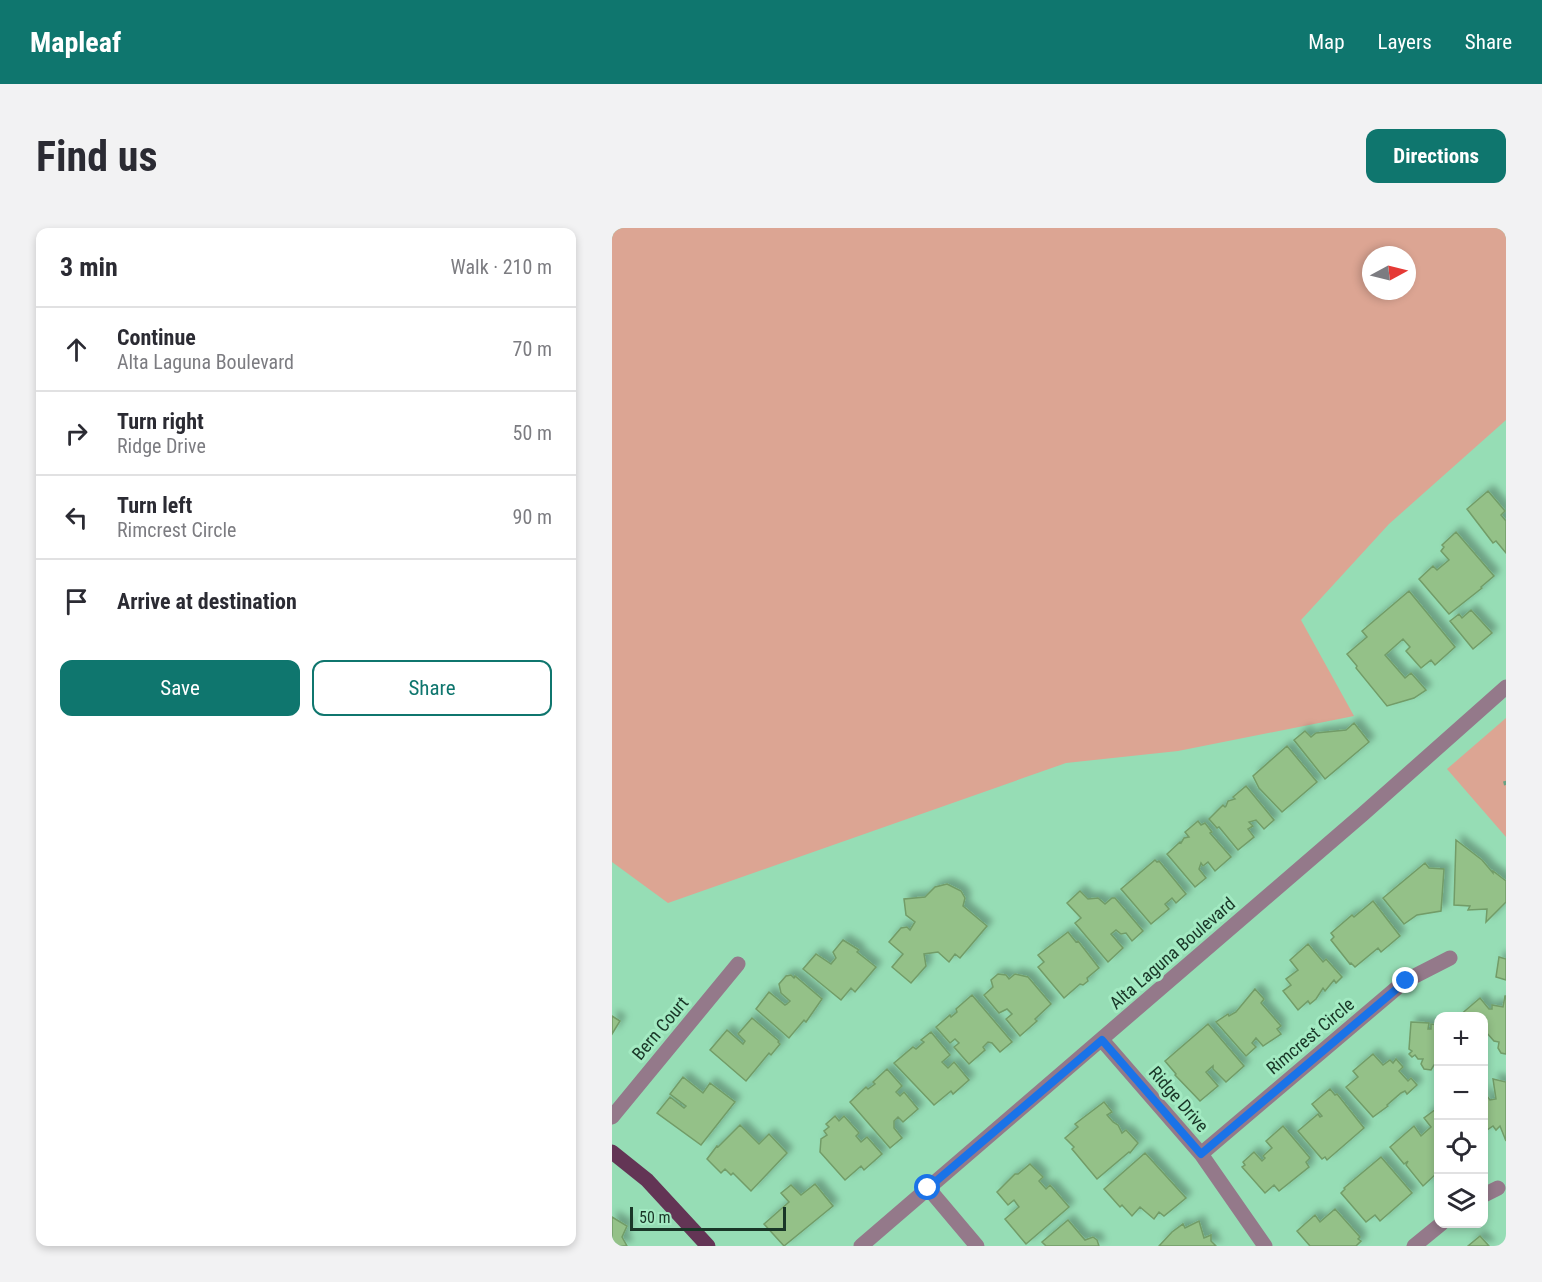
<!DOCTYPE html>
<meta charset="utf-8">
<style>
:root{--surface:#fff;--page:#f2f2f3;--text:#2b2b33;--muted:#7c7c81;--line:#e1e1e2;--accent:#0f766e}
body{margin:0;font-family:"Roboto Condensed",sans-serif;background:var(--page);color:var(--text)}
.controls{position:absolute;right:18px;bottom:18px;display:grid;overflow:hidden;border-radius:12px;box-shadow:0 3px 9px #0003}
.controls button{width:54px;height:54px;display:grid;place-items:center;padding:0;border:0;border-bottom:2px solid var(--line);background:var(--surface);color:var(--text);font:30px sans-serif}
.compass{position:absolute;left:750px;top:18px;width:54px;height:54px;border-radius:50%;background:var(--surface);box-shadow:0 3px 9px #0003;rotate:83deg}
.scale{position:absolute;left:18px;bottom:15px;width:156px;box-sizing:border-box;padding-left:6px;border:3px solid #193627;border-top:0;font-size:16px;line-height:21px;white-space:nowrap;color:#193627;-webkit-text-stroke:4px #a3eac2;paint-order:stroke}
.stop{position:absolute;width:18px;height:18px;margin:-14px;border:4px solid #1a73e8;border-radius:50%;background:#fff}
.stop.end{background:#1a73e8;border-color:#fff;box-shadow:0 2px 6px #0008}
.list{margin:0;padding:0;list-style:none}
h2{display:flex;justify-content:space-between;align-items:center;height:78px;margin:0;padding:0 24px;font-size:26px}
h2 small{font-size:20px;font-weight:400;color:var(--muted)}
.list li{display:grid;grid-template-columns:39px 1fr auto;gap:18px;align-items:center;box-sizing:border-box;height:84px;padding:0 24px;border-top:2px solid var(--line)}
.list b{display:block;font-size:22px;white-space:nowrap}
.list p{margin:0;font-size:20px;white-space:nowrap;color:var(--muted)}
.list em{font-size:20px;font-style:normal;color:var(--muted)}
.actions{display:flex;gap:12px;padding:18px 24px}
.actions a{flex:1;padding:14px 0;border:2px solid var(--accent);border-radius:12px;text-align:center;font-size:21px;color:var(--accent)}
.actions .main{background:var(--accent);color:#fff}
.icon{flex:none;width:33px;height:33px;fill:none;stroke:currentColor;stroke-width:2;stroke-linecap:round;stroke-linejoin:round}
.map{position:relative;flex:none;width:894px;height:1018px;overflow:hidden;border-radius:12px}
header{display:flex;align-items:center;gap:36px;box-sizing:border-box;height:84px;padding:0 30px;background:var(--accent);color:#fff}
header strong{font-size:28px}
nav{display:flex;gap:33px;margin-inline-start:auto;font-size:21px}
.intro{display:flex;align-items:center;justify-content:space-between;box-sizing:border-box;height:144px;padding:0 36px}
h1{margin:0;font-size:42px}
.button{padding:15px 27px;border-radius:12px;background:var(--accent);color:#fff;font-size:21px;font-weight:700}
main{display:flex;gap:36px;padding:0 36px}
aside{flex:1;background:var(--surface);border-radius:12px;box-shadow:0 3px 9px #0003}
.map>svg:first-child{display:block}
</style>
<header>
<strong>Mapleaf</strong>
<nav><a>Map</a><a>Layers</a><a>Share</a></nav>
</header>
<div class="intro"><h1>Find us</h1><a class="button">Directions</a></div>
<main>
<aside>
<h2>3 min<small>Walk · 210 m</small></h2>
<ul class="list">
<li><svg class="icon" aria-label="ahead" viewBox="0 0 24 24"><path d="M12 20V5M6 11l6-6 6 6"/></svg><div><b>Continue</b><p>Alta Laguna Boulevard</p></div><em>70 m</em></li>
<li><svg class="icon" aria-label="right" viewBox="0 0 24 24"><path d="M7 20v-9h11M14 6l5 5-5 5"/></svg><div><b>Turn right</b><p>Ridge Drive</p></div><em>50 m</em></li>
<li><svg class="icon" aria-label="left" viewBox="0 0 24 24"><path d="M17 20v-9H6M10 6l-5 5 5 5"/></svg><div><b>Turn left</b><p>Rimcrest Circle</p></div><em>90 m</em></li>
<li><svg class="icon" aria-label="arrive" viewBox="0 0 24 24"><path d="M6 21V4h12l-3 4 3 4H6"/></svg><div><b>Arrive at destination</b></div></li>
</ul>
<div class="actions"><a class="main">Save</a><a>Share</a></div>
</aside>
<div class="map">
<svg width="894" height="1018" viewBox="0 0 894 1018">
<defs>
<filter id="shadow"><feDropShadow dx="5.5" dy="-5.5" stdDeviation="3" flood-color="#0004"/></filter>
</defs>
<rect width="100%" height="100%" fill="#96ddb5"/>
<path fill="#dca593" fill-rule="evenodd" d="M0,0H894V192L777,296L689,392L742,488L566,523L454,535L56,675L0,634ZM759,27H795V63H759Z
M894,490V609L835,541Z"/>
<path fill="#94c188" stroke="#729c67" stroke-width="1.5" filter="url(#shadow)" d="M876,263L893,283L889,287L894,293V325L884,313L881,315L855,281Z
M844,304L882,348L869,359L870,360L837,386L807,351L821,338L825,342L837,332L829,323L832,319L830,317Z
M797,363L843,419L823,437L819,432L809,440L794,423L798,419L791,411L773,427L793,450L799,445L814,462L802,470L775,478L744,440L745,438L735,426L755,409L750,403Z
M859,382L880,405L861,421L838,393L847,386L850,390Z
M742,495L757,514L713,551L682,512L693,503L699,509L704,505L734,502Z
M675,518L705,554L670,584L647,560L641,548Z
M634,558L662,592L652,601L644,592L637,594L641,598L636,601L642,609L626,622L607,599L605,600L597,591L611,577L613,579L614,578L616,573L623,571L621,569Z
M586,593L589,597L593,595L600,604L598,605L619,629L603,643L596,634L591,638L589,635L587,641L594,650L583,659L555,626L568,614L569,615L572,610L577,609L573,604Z
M844,612L870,632L881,645V643L894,653V674L874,694L875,681L856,682L858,678L842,677Z
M543,632L545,634L547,633L574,666L564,675L560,670L553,676L557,681L539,696L509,661Z
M813,635L817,640L832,641L829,683L805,687L792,696L771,670Z
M335,656L349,663L353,670L351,678L375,698L348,730L343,726L337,734L326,724L312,726L314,738L299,755L280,739L291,726L277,714L289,700L295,699L298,702L303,694L294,687L292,671L313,669L323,659Z
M468,663L476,671L486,670L493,676L500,670H503L531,703L520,713L514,705L509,706L504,702L499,706L511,720L496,734L463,695L469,690L455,675Z
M761,673L788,708L769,724L766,720L743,739L739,735L738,736L719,712L722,709L719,705L740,687L742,689Z
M456,704L464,714L466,713L487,740L475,750L476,753L471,757L468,756L452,770L426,739L432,734L426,727Z
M231,712L247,722L245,724L264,739L243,764L239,760L229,772L191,741L204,726L219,736L224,730L221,724Z
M696,716L711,734L714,731L730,749L724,755L722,752L713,763L711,760L704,771L698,776L696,773L686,782L671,763L679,757L674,751L686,742L678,732Z
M887,729L894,731V752L884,749Z
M386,746L394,747L397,751L403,746L416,749L439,776L423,791L425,793L408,808L394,791L400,786L395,781L387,785L372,767L381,759L379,752Z
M179,747L182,750L183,748L210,771L194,794L192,792L177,810L144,781L157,764L173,777L175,776L178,773L169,765L167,756L174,748Z
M643,761L652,771L649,775L669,798L665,801L669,806L651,818L644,810L640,815L644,819L634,828L604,794L616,786L617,788L624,784Z
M360,767L400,814L388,824L380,815L376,814L371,819L373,822L357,836L342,819L347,815L343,811L338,815L324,799L338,787L339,789L345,784L344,781Z
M893,768H894V826L889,825L886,820L887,814L882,813L874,804L872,806V788H847L868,770L877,781H880V777L891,779Z
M0,788L8,793L0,806Z
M140,790L167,813L166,814L168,816L159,827L157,825L134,853L98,822L115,802L131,816L133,813L126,806Z
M799,794L817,795L816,801H819V796L826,797V837H822L819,842L812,841L809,836L811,831H806L803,827L800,829L797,826L800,823L797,821Z
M596,796L632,838L614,854L601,841V838L594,844L606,858L588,873L563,847L564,846L553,833Z
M319,804L338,827L330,834L336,840L342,834L357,852L341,866L339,863L322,877L282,835L301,819L304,821L312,814L309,812Z
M761,826L771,837L778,832L781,835L784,831L791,839L787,843L796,853L799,850L805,857L795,866L793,863L789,865L775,877L776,878L761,889L734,859L746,849L741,843Z
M275,841L290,858L284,864L288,868L292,864L306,881L291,894L286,889L282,893V900L290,910L278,920L238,874L254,859L256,861L263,856L261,854Z
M71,849L91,865L98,855L123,874L89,917L45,885L58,869L72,880L74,878L58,866Z
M881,851L894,854V913L888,898L884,902L881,898L872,904V864L878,872L884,871Z
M718,861L723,867L725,866L752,900L715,932L713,929L710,931L686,903L706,886L708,889L710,888L700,876Z
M492,874L500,884L495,887L501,894L506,897L510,905L514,902L526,915L518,925L517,924L485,951L460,921L462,919L453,910L466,899L463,896Z
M824,881L826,884V944L811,958L794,937L796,933L792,936L778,919L802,898L809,908L819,899L812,890Z
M223,888L227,893L232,888L247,905L244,908L249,914L255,909L270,926L252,942L249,938L233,952L208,924L209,911L215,907L212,903L217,899L214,896Z
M128,897L147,916L157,906L175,925L139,963L121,945L119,947L113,941L109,945L95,931L105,918L106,919Z
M671,898L698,930L694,934L697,939L667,963L662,957L653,965L630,939L633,937L631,934L642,924L650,933L653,930L651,928L660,920L654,913Z
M533,925L574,970L552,988L547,984L542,991L528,979L520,988L510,977L508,979L492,961Z
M769,929L800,965L768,993L763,987L754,994L729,965L733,961L732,960Z
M418,936L431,949L427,953L434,961L438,957L457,979L414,1016L393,991L407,979L402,972L396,977L385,964L403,946H406Z
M203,956L221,978L172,1018L152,996L177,974L169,965L179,957L189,967Z
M723,981L748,1009L746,1011L749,1013L744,1018H698L685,1003L703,987L708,994Z
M0,989L15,998L10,1009L15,1018H0Z
M456,992L473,1012L481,1009L485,1012L487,1018H434L430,1014Z
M587,993L592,1010L599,1007V1013L604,1018H547L560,1004L571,996L573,1000Z
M868,1008L877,1018H856Z"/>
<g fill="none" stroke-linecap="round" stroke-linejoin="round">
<path stroke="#69a182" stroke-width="4" stroke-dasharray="4.5 4.5" stroke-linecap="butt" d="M893,553L894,557"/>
<path stroke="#94798a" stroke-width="15" d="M490,812L589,926L653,1018
M0,889L126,736
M589,926L793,753L838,730
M316,960L365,1018
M872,967L886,960
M249,1018L751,586L894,459
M802,1018L829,996"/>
<path stroke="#633555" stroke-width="15" d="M0,924L35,952L96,1018"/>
</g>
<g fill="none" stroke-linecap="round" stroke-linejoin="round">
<path stroke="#1a73e8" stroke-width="8" d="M316,960L490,812L589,926L794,753"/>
</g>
<g text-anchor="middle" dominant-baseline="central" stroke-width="6" stroke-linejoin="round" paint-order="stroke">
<g font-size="18" fill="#193627" stroke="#a3eac2">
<text transform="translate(560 725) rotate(-41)">Alta Laguna Boulevard</text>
<text transform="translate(48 800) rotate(-50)">Bern Court</text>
<text transform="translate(698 808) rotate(-40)">Rimcrest Circle</text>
<text transform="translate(567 871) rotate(49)">Ridge Drive</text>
</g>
</g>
</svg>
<div class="controls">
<button>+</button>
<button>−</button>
<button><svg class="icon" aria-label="locate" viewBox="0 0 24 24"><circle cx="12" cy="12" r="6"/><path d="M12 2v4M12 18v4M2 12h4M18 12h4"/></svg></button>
<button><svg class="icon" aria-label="layers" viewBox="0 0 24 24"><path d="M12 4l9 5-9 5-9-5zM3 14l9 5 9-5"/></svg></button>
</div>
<svg class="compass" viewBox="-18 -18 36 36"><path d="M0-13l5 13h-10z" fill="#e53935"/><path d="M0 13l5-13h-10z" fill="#7c7c81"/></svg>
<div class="scale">50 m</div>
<div class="stop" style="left:316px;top:960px"></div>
<div class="stop end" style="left:794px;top:753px"></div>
</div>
</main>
